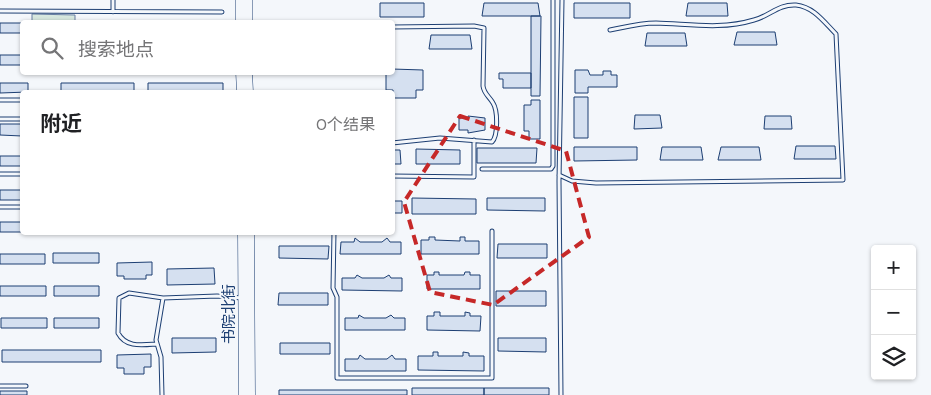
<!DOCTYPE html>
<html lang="zh">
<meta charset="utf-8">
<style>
:root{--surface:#fff;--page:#f6f6f6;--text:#202124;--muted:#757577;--line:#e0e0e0}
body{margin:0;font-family:"DM Sans","Noto Sans SC",sans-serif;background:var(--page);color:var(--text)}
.controls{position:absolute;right:15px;bottom:15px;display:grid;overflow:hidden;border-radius:5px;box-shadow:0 1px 4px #0004}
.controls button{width:45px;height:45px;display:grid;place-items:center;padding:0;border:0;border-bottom:1px solid var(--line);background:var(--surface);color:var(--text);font:25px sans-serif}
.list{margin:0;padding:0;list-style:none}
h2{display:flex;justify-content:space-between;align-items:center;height:65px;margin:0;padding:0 20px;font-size:21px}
h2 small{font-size:16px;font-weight:400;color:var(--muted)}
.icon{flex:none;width:28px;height:28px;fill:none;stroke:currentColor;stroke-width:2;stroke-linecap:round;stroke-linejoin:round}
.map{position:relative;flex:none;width:931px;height:395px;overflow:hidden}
.search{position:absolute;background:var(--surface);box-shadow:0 1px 4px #0004;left:20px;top:20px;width:375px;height:55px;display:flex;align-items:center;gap:12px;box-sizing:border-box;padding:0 18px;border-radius:5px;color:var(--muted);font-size:19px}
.panel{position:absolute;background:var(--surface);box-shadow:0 1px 4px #0004;left:20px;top:90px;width:375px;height:145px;border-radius:5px}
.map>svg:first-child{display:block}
</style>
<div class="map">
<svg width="931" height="395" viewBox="0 0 931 395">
<rect width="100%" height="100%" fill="#f4f7fb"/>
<path fill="#d7e8df" stroke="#687fa3" d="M32,14L75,15V22H32Z"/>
<path fill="#d5e0f0" stroke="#1d3f73" d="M380,3H424V17H380Z
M484,3H538L540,16H482Z
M574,3H630V18H574Z
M688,3H727L728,16H686Z
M531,16H541L540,96H531Z
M0,23H22V33H0Z
M737,32H775L777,45H734Z
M647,33H685L687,46H645Z
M431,35H470L472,49H429Z
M0,55H22V65H0Z
M392,69L423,70V90H416V98H393V90H386V72H392Z
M575,70H588L590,75H603V71H611V75H617V87H588V93H575Z
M499,73H531V88H503V79H499Z
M0,83H28V92L0,93Z
M61,83H134V92H61Z
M148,83H223V92H148Z
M574,97H588V138H574Z
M531,100H540V139H529V131H524V105H531Z
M635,115H660L662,128L634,129Z
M468,116L485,118V130L468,133V130H459V118H468Z
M765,116H791L792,129H764Z
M0,124H22V136L0,135Z
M796,146H835L836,159H794Z
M574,147H637V160L574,161Z
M662,147H701L703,160H660Z
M721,147H759L761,160H718Z
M477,148H537L536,163H477Z
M416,149L460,150V164H416Z
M392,150H400L401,164H392Z
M0,156H22V166H0Z
M0,190H22V200H0Z
M412,198L476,199V214H412Z
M487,198H545V211L487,210Z
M392,201H402V213H392Z
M0,222H22V232H0Z
M429,237H435V240L460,241V237H465V241H479V254H421V240H429Z
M355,238L360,242H382L387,238L390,242H401V254H340L341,242H354Z
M498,244H547V258H497Z
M279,246H329L328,259L279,258Z
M53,253H99V263H53Z
M0,254H45V264H0Z
M152,262V275H146V279H124V276H117V263Z
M214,268L215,284L167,285V269Z
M434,272H439V275H464L465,272H470V275H480V289H427V275H434Z
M357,275L362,278H384L389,275L391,278H402V291L342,290V278H355Z
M0,286H46V296H0Z
M54,286H99V296H54Z
M496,291H546V306H496Z
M279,293H328V305H278Z
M434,312H440V316H465V312L470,313V316H481L480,331L427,330V316H434Z
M359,315L364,318H386L391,315L394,318H405V330H345V318H358Z
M1,318H47V328H1Z
M54,318H99V328H54Z
M172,338H216V352L172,353Z
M498,338H546V352L498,351Z
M280,343H330V354H280Z
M2,350H101V362H2Z
M433,352H438V356H463V352L469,353V356H484V371L418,370V356H433Z
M151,354V367H144V374H124V368H117V355Z
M360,355L365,359H387L392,355L395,359H406V371H345V359H358Z
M412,388H484V395H412Z
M484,388H549V395H484Z
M279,390H407V395H279Z
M0,391H27V395H0Z"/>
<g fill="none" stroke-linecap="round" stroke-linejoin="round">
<defs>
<path id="service" d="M0,11L222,12
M113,12V0
M392,27L474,26L484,28L483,86C484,94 489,96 493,103C498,111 498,136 492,142L440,138L392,143
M0,100H22
M0,119H22
M482,169H551L553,166V0
M0,174H22
M559,175L572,181L596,183L843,180L836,34C824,22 814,7 796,5C778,4 770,16 754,20C721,30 690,24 656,23C640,23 625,27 610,30
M392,176L474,177V140
M0,207H22
M334,232L333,288L337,297V378H492V231
M157,344C142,345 126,348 118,333L119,298L129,293L163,298L217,296L242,298
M0,386H26
M162,395L161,357L156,340L163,298
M561,395L559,181L562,0"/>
<path id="tertiary" d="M240,0V22
M248,0V22
M240,72L241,92
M248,72L249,92
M242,232L243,395
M250,232L251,395"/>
</defs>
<use href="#service" stroke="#1d3f73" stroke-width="5"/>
<use href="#tertiary" stroke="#1d3f73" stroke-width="9"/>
<use href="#service" stroke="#f4f7fb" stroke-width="3"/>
<use href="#tertiary" stroke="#f4f7fb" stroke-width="8"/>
</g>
<path fill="none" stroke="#c62828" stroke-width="4" stroke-dasharray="10 6" stroke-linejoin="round" d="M460,116L566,151L589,237L493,305L430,292L404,202Z"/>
<g text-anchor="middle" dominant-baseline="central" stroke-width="4" stroke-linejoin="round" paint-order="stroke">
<g font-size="15" fill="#1d3f73" stroke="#f4f7fb">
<text transform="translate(229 314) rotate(-90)">书院北街</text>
</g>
</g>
</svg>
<div class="controls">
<button>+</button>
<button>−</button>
<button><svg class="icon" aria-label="layers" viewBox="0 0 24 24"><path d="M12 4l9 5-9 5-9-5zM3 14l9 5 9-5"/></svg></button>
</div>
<div class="search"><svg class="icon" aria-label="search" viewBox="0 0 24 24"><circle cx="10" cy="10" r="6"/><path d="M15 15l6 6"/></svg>搜索地点</div>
<section class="panel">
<h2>附近<small>0个结果</small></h2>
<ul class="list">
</ul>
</section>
</div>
